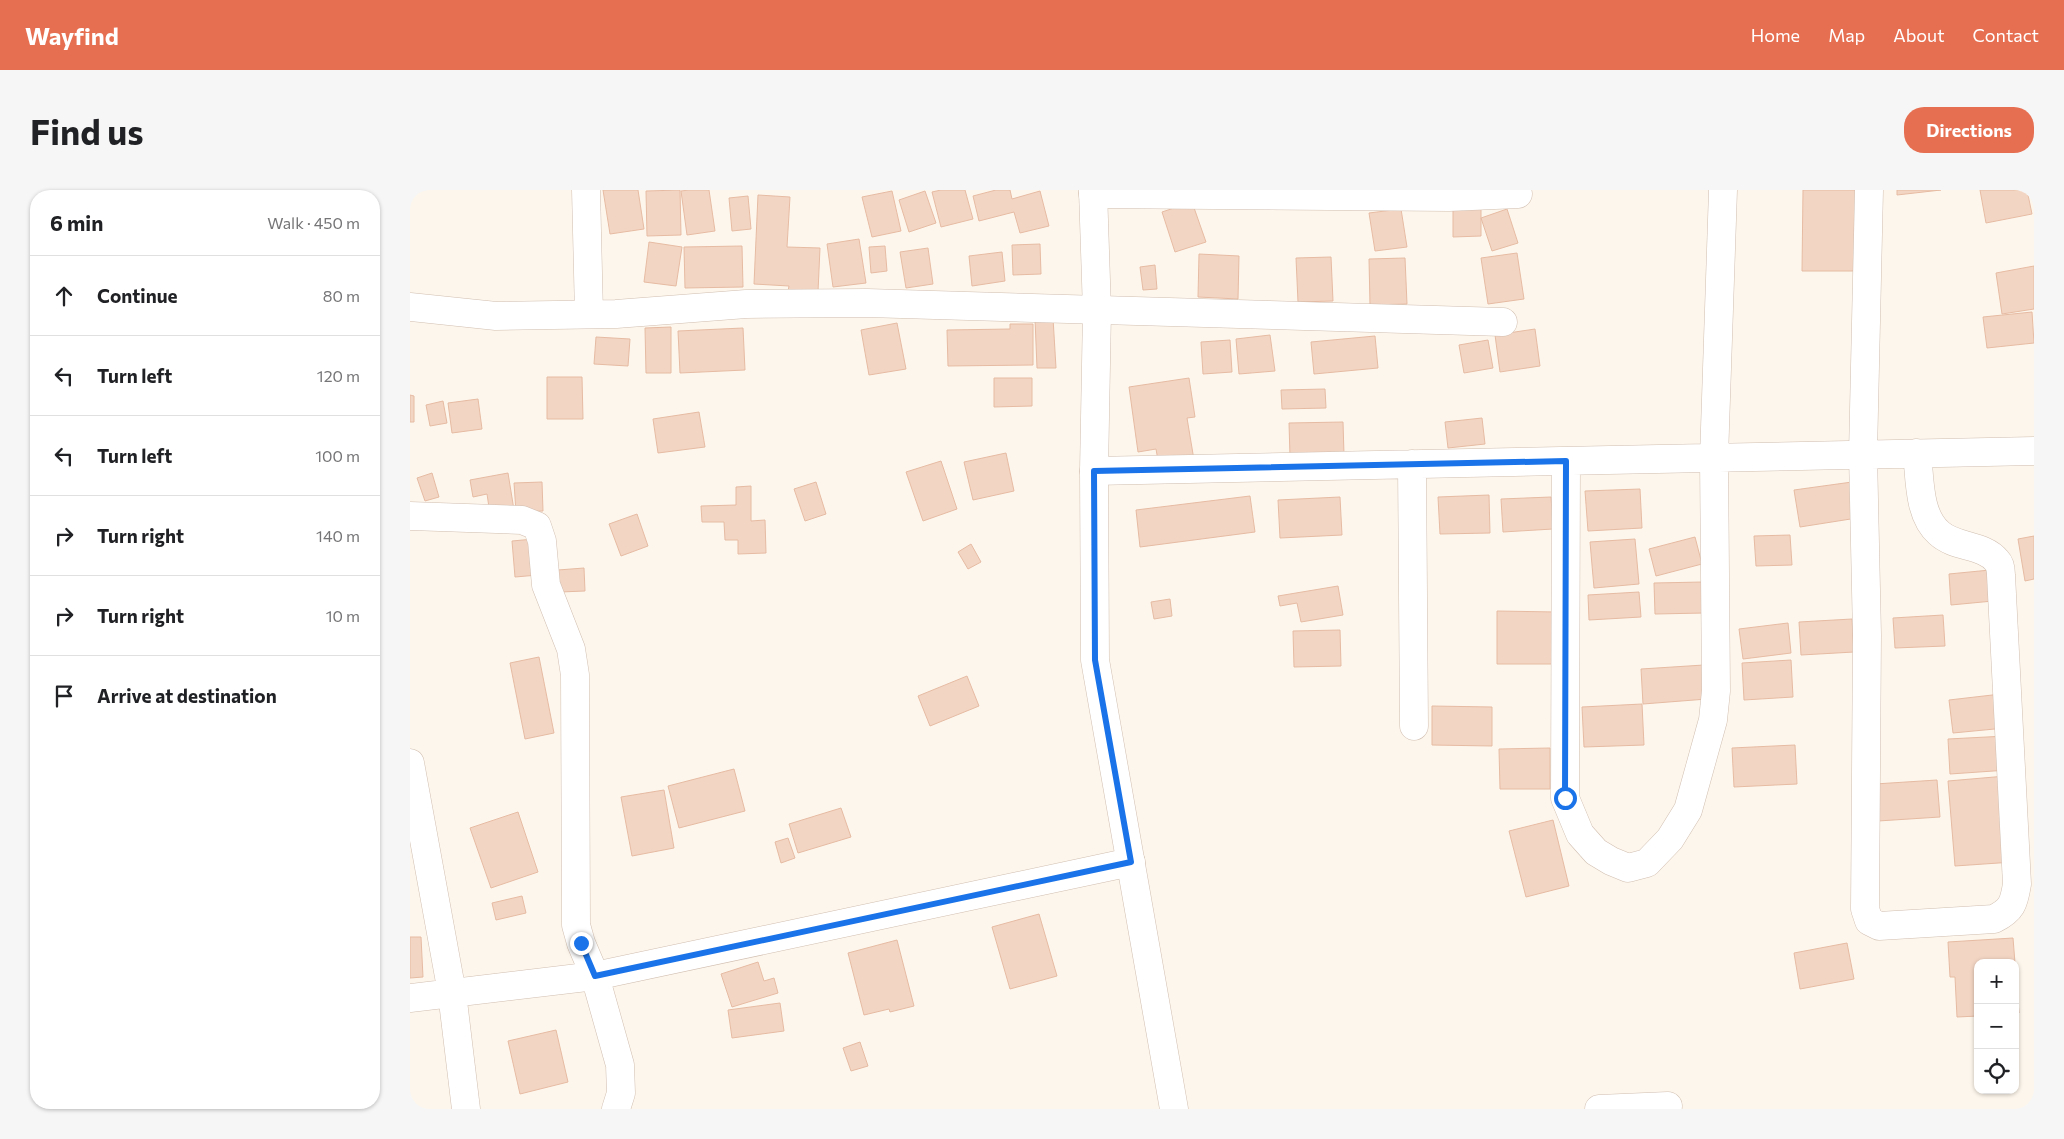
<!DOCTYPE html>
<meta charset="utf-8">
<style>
:root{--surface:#fff;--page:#f6f6f6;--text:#202124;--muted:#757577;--line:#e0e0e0;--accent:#e76f51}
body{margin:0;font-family:Commissioner,sans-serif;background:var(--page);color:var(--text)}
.controls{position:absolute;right:15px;bottom:15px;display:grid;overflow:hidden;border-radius:10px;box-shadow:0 1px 4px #0004}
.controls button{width:45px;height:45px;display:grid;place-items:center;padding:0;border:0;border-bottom:1px solid var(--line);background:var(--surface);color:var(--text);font:25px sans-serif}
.stop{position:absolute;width:15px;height:15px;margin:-11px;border:4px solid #1a73e8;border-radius:50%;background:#fff}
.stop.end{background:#1a73e8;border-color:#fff;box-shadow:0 1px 5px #0008}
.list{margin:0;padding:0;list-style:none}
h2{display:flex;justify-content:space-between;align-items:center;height:65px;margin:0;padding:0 20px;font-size:21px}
h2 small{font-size:16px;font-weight:400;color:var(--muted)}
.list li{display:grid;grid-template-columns:32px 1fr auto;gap:15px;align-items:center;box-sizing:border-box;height:80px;padding:0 20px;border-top:1px solid var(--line)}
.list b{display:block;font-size:19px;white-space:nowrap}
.list em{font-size:16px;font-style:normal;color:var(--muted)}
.icon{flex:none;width:28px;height:28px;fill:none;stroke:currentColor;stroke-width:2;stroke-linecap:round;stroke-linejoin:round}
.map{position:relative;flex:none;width:1624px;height:919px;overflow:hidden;border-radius:20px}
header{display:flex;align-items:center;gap:30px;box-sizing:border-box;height:70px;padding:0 25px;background:var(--accent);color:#fff}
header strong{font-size:24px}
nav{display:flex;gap:28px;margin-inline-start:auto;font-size:18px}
.intro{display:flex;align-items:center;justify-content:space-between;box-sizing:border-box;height:120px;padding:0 30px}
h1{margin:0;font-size:35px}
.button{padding:12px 22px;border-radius:20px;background:var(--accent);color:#fff;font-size:18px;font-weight:700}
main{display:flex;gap:30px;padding:0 30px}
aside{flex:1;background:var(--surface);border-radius:20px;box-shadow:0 1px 4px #0004}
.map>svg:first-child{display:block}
</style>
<header>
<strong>Wayfind</strong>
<nav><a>Home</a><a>Map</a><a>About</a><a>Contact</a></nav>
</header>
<div class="intro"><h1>Find us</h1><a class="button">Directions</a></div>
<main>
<aside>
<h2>6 min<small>Walk · 450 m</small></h2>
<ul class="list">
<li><svg class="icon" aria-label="ahead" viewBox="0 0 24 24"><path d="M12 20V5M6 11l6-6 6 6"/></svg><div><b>Continue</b></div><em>80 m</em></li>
<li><svg class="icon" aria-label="left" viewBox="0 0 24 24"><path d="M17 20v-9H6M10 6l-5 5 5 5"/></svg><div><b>Turn left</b></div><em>120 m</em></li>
<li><svg class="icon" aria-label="left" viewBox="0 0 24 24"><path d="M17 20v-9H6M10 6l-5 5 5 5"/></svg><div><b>Turn left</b></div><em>100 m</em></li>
<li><svg class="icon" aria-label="right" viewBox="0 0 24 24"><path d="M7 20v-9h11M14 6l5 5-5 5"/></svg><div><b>Turn right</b></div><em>140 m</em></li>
<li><svg class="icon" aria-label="right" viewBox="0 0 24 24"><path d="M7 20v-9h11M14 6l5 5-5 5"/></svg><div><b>Turn right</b></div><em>10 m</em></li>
<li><svg class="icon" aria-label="arrive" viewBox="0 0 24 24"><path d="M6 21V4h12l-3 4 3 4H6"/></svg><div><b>Arrive at destination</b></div></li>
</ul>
</aside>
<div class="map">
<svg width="1624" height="919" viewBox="0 0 1624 919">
<rect width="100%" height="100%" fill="#fdf6ec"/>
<path fill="#f3d5c3" stroke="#e6bba3" d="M193,0H228L234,39L200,44Z
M270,0L271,45L237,46L236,1Z
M279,0H299L305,41L277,45L271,1Z
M531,0H555L563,29L531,37L522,2Z
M586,0H600L602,9L630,1L639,36L610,43L604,22L569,31L563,6Z
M1393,0H1452L1450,81H1392Z
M1487,0H1531L1487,5Z
M1570,0H1617L1622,24L1576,33Z
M482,1L491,41L462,47L452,7Z
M515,1L526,33L499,42L489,10Z
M348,5L380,7L377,57L410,58L408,102L378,101L379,96L344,94Z
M338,6L341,39L322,41L319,8Z
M1043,11H1071V46L1043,47Z
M782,12L796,52L765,62L752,22Z
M991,19L997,57L965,61L959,23Z
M1097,19L1108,53L1082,61L1071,28Z
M449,49L456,93L423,97L417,54Z
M239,52L272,57L266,96L234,92Z
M630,54L631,84L603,85L602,55Z
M332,56L333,97L275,98L274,57Z
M475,56L477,81L461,83L459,57Z
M518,58L523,94L496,98L490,62Z
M592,62L595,91L562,96L559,66Z
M1107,63L1114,109L1078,114L1071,68Z
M789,64L829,66L828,109L788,107Z
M921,67L923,111L888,112L886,68Z
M995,68L997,114L960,115L959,69Z
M745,75L747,99L733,100L730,77Z
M1624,76V119L1592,124L1586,83Z
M1622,122L1624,153L1577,158L1573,127Z
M643,128L646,178H627L625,129Z
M487,133L496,179L459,185L451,140Z
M600,134H623V175L538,176L537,140L600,139Z
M261,137V183H236L235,138Z
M333,138L335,180L270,183L268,141Z
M1125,139L1130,176L1090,182L1085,145Z
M860,145L865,181L829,184L826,149Z
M965,146L968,178L904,184L901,152Z
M186,147L220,149L218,176L184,174Z
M820,150L822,182L793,184L791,152Z
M1078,150L1083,178L1054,183L1049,155Z
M137,187H172L173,229H137Z
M584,188H622V216L584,217Z
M779,188L785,227L777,228L784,270L749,276L746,259L728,262L719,197Z
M915,199L916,218L872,219L871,200Z
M0,205L4,206V232H0Z
M68,209L72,239L42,243L38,213Z
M33,211L37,233L20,236L16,215Z
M289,222L295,257L248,263L243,229Z
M1072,228L1075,254L1038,258L1035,232Z
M933,232L934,265L880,266L879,233Z
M596,263L604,301L563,310L554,272Z
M531,271L547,319L513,331L496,282Z
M22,283L29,307L15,311L7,288Z
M98,283L104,320L80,324L77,304L63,307L60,290Z
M132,292L133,321L106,322L104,293Z
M406,292L416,324L395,331L384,299Z
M1442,292L1447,328L1390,337L1384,300Z
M341,296V331L355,330L356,363L328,364V350H315L314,332H292L291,316L326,315V297Z
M1230,299L1232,338L1178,341L1175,301Z
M1079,305L1080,343L1030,344L1028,307Z
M840,306L845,342L730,357L726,320Z
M930,307L932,345L870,348L868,310Z
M1141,307L1143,339L1093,342L1091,309Z
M227,324L238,356L211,366L199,334Z
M1380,345L1382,375L1346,376L1344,346Z
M1624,346V389L1615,391L1608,349Z
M1285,347L1292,374L1246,386L1239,359Z
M124,349L128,385L105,387L102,351Z
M1225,349L1229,394L1184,398L1180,352Z
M561,354L571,372L558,379L548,362Z
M174,378L175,401L150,402L148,380Z
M1580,380L1583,411L1541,415L1539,384Z
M1293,392L1294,423L1245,424L1244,393Z
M928,396L933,425L891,432L887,413L870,416L868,406Z
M1229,402L1231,427L1179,430L1178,405Z
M760,409L762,426L744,429L741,412Z
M1087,421L1146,422L1145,474H1087Z
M1533,425L1535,456L1485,458L1483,428Z
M1442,429L1444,462L1391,465L1389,432Z
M1378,433L1381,463L1333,469L1329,439Z
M930,440L931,476L884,477L883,441Z
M129,467L144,543L115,549L100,473Z
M1381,470L1383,507L1334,510L1332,473Z
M1294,475L1297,509L1233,514L1231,479Z
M557,486L569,516L520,536L508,506Z
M1591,504L1595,538L1543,543L1539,510Z
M1232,514L1234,555L1174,557L1172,517Z
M1022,516L1082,517V556L1022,555Z
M1596,546L1598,580L1540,584L1538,549Z
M1385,555L1387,594L1324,597L1322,558Z
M1140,558V599H1090L1089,559Z
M324,579L335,621L269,638L258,596Z
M1596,586L1603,672L1545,676L1538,591Z
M1527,590L1530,627L1468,631L1465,594Z
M254,600L264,658L222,666L211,607Z
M431,618L441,647L388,663L379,634Z
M108,622L128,682L81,698L60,638Z
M1143,630L1159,696L1116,707L1099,641Z
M378,648L385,668L371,673L365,652Z
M112,706L116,723L86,730L82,713Z
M629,724L647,786L600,799L582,737Z
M0,747H11L13,787L0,788Z
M1603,748L1605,773H1568V826L1547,827L1545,787H1540L1538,752Z
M487,750L504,816L480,822L479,819L454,825L438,763Z
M1437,753L1444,789L1390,799L1384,763Z
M348,772L354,791L364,788L368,803L322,817L311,784Z
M1605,776L1609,823L1605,824Z
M370,813L374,841L322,848L318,820Z
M146,840L158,892L110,904L98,851Z
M450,852L458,876L441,881L433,858Z"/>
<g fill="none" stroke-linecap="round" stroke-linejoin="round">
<defs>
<path id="minor" d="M176,0L179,124
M1459,0L1453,264L1457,445L1455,719L1459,731L1469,736L1584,729C1602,720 1604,713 1607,694L1591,385C1591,381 1590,374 1587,371C1574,354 1545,358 1529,343C1508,325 1510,288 1507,263
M683,4L1039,7L1108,4
M0,117L86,126L206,124L336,114L457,113L1093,132
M1156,271L1155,608L1170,644L1186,662L1201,671L1218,678L1237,673L1260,649L1278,620L1303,530L1306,501L1304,268L1313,0
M1002,274L1004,536
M684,281L1624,261
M0,326L112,330L127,336L132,351L136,395L161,459L165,485L166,735L171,753L185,786L210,875L211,903L206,919
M0,573L42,803L56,919
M0,808L185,786L721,672
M1189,919L1258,916"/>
<path id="tertiary" d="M683,0L687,121L684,281L685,470L764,919"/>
</defs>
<use href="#minor" stroke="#d1beb0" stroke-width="29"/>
<use href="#tertiary" stroke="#d1beb0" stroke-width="29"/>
<use href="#minor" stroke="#fff" stroke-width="28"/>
<use href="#tertiary" stroke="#fff" stroke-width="28"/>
</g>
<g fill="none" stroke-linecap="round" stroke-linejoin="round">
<path stroke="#1a73e8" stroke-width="6" d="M171,753L185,786L721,672L685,470L684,281L1156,271L1155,608"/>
</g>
</svg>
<div class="controls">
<button>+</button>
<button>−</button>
<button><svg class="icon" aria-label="locate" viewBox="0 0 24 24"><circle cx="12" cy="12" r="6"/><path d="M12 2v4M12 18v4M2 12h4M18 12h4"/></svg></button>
</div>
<div class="stop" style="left:1155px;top:608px"></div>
<div class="stop end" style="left:171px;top:753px"></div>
</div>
</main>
